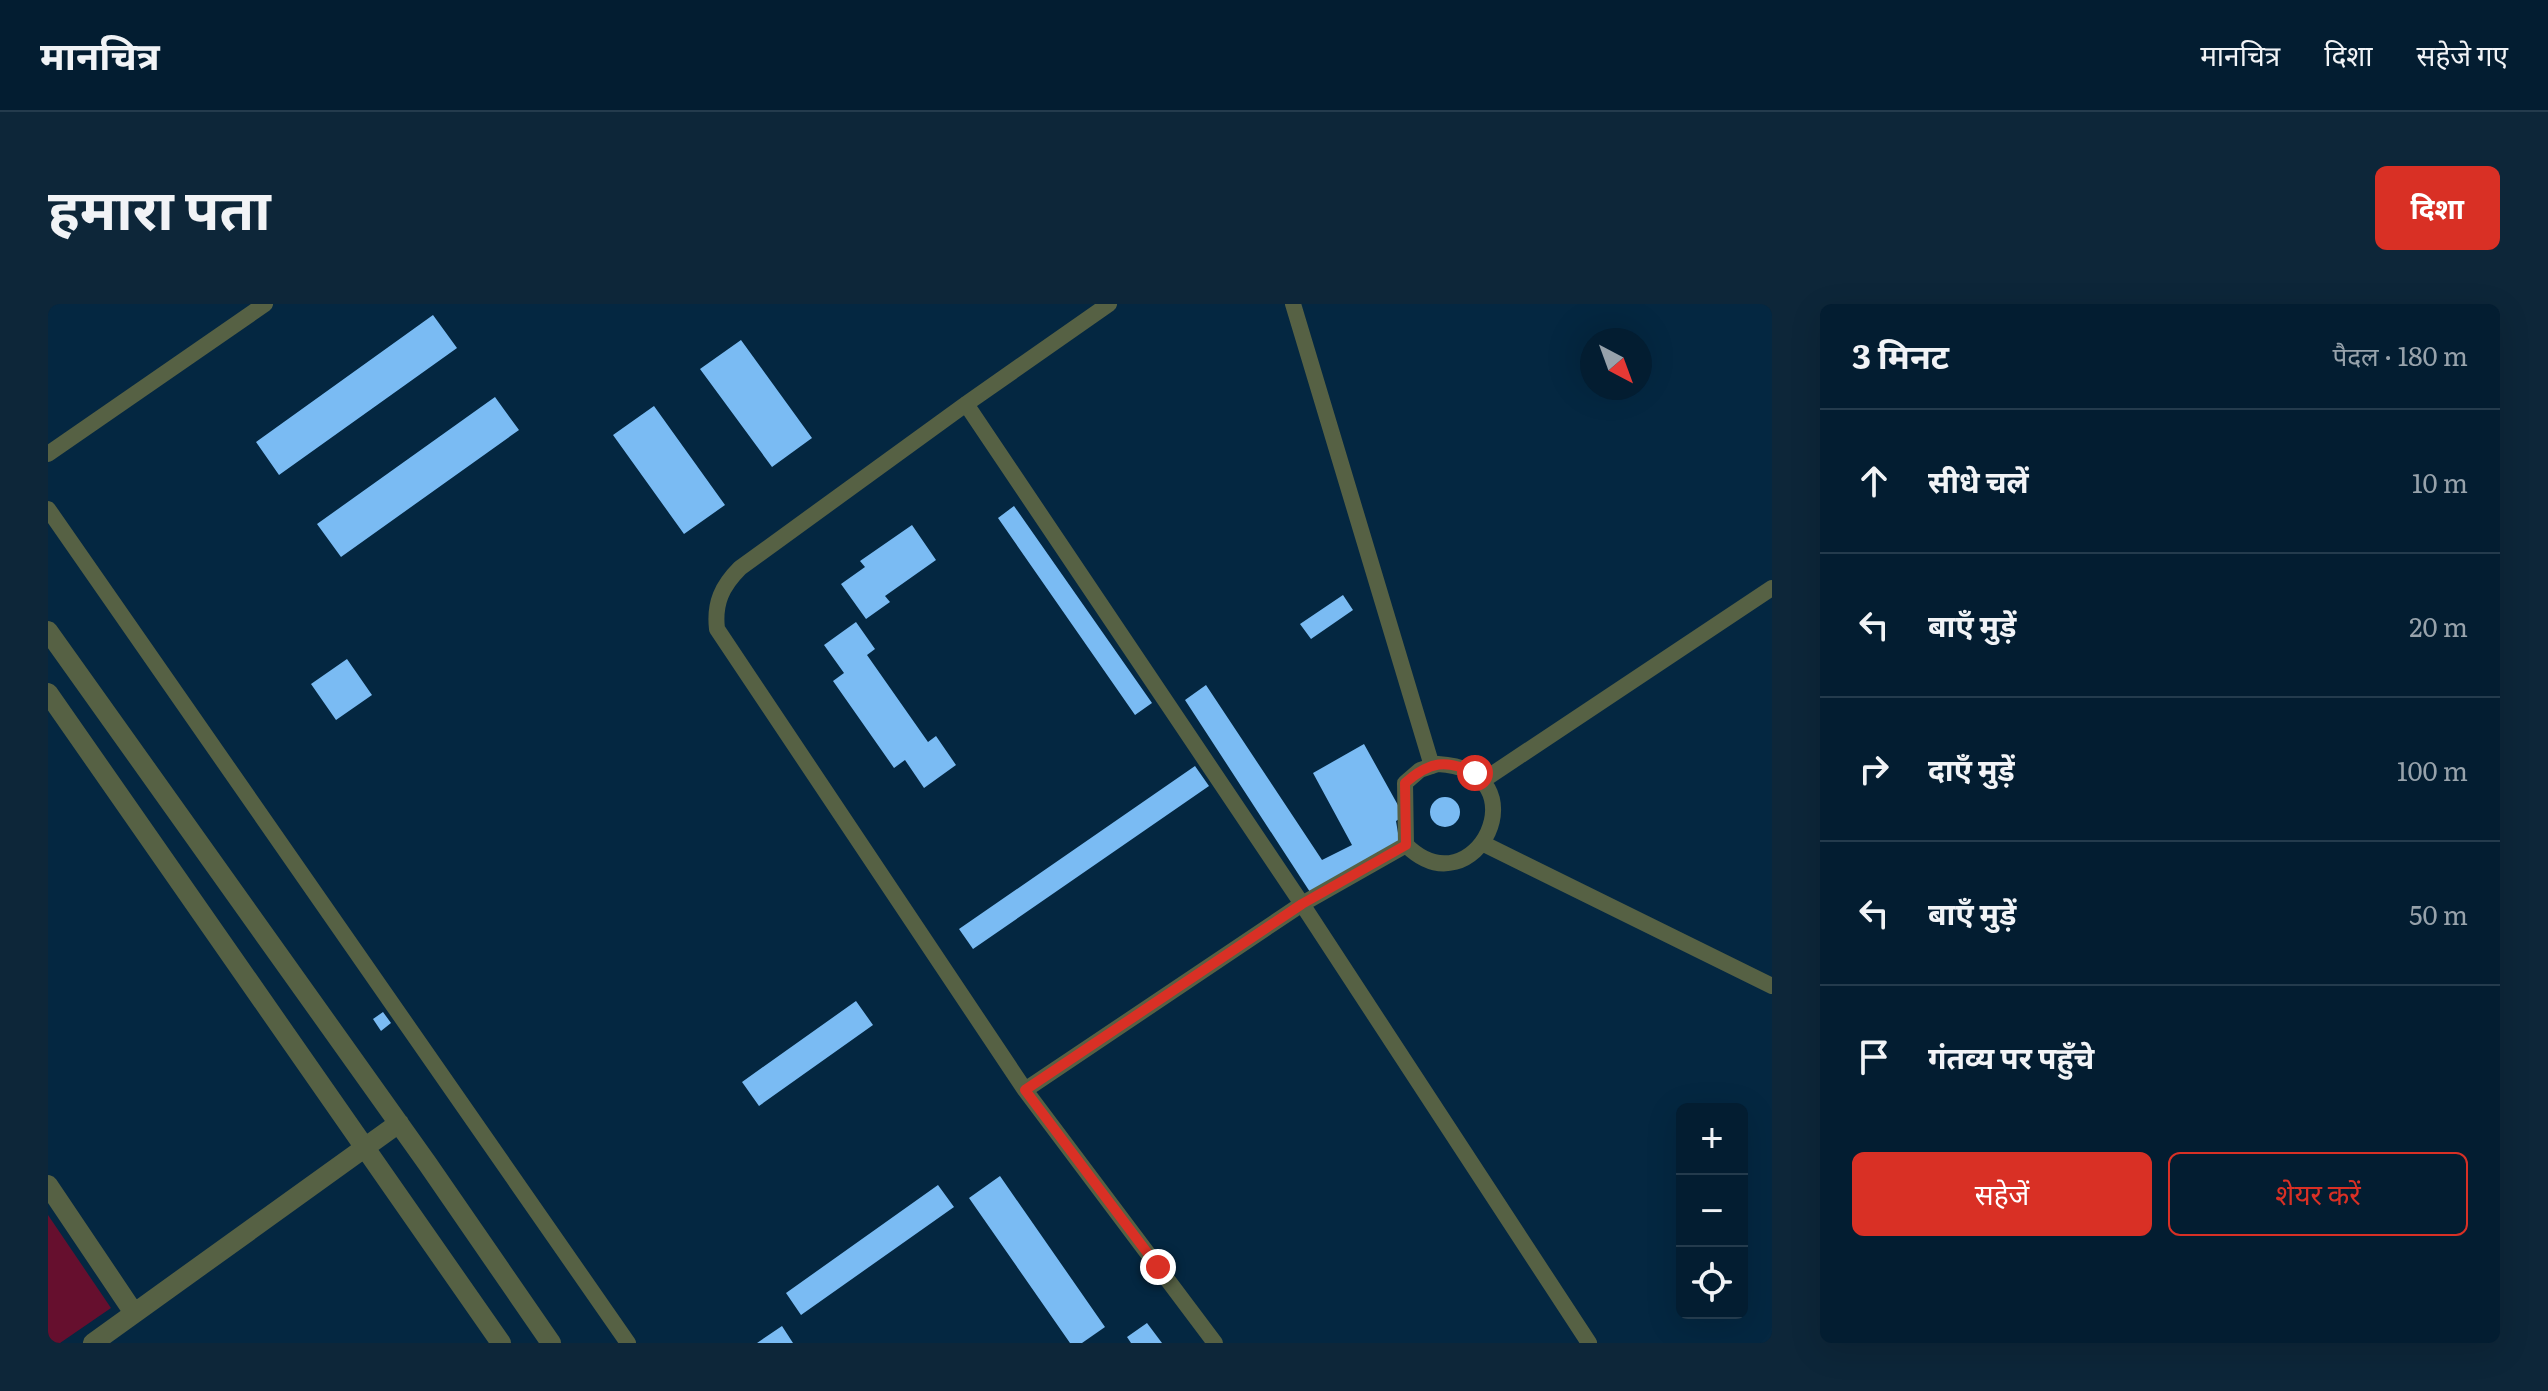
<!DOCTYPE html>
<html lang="hi">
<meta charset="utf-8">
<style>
:root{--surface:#031d31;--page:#0d2639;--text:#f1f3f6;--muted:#97a2ab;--line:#243b4d;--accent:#d93025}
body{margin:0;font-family:Literata,"Noto Sans Devanagari",serif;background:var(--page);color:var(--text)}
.controls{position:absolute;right:24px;bottom:24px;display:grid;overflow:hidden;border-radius:12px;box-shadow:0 8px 32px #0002}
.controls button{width:72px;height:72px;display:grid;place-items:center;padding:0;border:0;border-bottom:2px solid var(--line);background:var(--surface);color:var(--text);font:40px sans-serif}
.compass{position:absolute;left:1532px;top:24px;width:72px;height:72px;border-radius:50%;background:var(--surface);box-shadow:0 8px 32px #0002;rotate:139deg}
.stop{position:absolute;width:24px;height:24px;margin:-18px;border:6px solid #d93025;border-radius:50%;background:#fff}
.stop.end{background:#d93025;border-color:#fff;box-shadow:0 2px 8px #0008}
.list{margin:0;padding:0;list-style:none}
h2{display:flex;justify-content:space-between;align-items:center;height:104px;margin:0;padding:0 32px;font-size:34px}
h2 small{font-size:26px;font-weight:400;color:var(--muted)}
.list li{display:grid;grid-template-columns:52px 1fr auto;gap:24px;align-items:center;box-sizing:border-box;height:144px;padding:0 32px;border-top:2px solid var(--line)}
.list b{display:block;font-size:30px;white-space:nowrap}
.list em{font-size:26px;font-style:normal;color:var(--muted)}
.actions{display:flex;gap:16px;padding:24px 32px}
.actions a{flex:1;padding:18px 0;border:2px solid var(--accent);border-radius:12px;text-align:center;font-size:28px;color:var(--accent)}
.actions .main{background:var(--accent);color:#fff}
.icon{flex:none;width:44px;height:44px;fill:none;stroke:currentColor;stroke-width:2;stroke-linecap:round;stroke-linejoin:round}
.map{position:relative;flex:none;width:1724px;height:1039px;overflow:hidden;border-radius:12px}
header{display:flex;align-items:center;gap:48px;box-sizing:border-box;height:112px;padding:0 40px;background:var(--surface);border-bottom:2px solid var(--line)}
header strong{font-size:38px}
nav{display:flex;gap:44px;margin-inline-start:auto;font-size:28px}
.intro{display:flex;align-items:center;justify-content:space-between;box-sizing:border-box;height:192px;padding:0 48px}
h1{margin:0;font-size:56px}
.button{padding:20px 36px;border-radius:12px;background:var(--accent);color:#fff;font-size:28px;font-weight:700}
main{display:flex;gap:48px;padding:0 48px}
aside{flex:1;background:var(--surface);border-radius:12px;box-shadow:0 8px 32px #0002}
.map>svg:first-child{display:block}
</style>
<header>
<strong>मानचित्र</strong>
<nav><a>मानचित्र</a><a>दिशा</a><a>सहेजे गए</a></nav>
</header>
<div class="intro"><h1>हमारा पता</h1><a class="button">दिशा</a></div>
<main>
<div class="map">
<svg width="1724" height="1039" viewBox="0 0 1724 1039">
<rect width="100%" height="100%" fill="#042741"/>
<path fill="#660f2e" d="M0,911L63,1004L12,1039H0Z"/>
<path fill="#7abbf3" d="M385,11L409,44L231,171L208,138Z
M693,36L764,134L724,163L652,65Z
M447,93L471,126L293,253L269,220Z
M606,102L677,201L636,230L565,131Z
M966,202L1104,399L1087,411L950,214Z
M864,221L888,256L837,292L842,298L818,315L793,280L817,263L812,257Z
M1295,291L1305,306L1263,335L1252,320Z
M808,318L827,345L819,351L880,438L888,432L908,461L876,484L857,456L846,464L785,377L796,369L776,341Z
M299,355L324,391L288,416L263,380Z
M1158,381L1274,556L1304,541L1265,469L1316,440L1356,512L1348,517L1352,541L1262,588L1137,396Z
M1147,462L1161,482L925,645L911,625Z
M1382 508a15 15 0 1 1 30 0a15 15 0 1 1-30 0Z
M808,697L825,721L711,802L694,778Z
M335,708L343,719L333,727L325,715Z
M952,872L1057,1023L1034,1039H1022L921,894Z
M890,881L906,903L753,1011L738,989Z
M1099,1019L1114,1039H1083L1079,1033Z
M734,1022L745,1039H709Z"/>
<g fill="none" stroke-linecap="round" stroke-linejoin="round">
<path stroke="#566144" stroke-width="16" d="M1061,0L918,100L692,264C674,282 666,299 669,325L977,786L1167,1039
M1245,0L1384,462
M918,100L1254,600L1541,1039
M0,150L217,0
M0,205L580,1039
M1390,460C1497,466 1427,609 1358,541L1357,479L1372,466Z
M1434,477L1724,284
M1436,540L1724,682
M977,786L1254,600L1358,541"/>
<path stroke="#566144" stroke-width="20" d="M0,327L379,859L503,1039
M0,389L453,1039
M0,881L86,1009
M45,1039L351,819"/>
</g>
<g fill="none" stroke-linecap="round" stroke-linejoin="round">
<path stroke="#d93025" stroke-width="10" d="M1110,963L977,786L1254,600L1358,541L1357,479C1382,457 1398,455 1427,469"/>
</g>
</svg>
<div class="controls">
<button>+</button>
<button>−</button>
<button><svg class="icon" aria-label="locate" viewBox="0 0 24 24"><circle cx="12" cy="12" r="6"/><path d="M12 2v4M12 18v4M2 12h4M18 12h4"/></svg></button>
</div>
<svg class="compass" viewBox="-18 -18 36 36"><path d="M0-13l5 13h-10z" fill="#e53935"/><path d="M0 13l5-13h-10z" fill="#97a2ab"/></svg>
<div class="stop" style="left:1427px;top:469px"></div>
<div class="stop end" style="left:1110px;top:963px"></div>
</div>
<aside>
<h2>3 मिनट<small>पैदल · 180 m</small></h2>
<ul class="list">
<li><svg class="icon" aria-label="ahead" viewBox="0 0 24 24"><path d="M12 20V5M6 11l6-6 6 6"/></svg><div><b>सीधे चलें</b></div><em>10 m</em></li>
<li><svg class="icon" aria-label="left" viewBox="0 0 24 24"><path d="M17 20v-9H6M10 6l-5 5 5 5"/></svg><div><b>बाएँ मुड़ें</b></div><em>20 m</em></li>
<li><svg class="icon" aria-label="right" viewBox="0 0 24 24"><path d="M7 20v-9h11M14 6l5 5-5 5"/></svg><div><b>दाएँ मुड़ें</b></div><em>100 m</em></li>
<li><svg class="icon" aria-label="left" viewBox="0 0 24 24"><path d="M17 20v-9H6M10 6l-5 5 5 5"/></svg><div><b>बाएँ मुड़ें</b></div><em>50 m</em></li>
<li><svg class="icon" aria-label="arrive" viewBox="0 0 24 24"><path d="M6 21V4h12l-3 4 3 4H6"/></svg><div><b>गंतव्य पर पहुँचे</b></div></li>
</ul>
<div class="actions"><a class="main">सहेजें</a><a>शेयर करें</a></div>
</aside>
</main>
